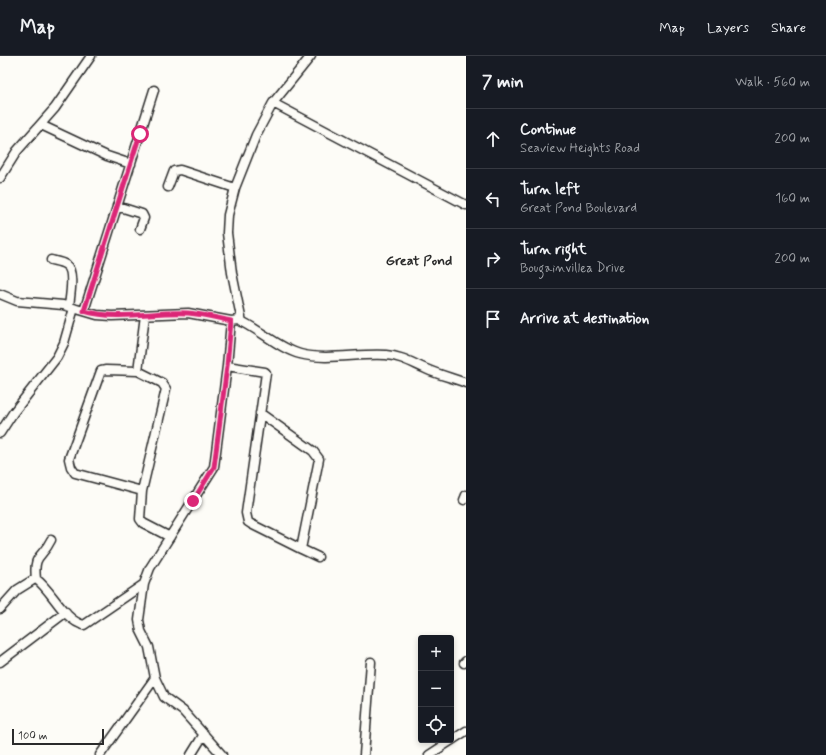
<!DOCTYPE html>
<meta charset="utf-8">
<style>
:root{--surface:#171b24;--page:#20242c;--text:#f1f3f6;--muted:#9ea1a6;--line:#363941}
body{margin:0;font-family:Mynerve,sans-serif;background:var(--page);color:var(--text)}
.controls{position:absolute;right:12px;bottom:12px;display:grid;overflow:hidden;border-radius:4px;box-shadow:0 2px 6px #0003}
.controls button{width:36px;height:36px;display:grid;place-items:center;padding:0;border:0;border-bottom:1px solid var(--line);background:var(--surface);color:var(--text);font:20px sans-serif}
.scale{position:absolute;left:12px;bottom:10px;width:92px;box-sizing:border-box;padding-left:4px;border:2px solid #2b2b2b;border-top:0;font-size:11px;line-height:14px;white-space:nowrap;color:#2b2b2b;-webkit-text-stroke:3px #fdfcf7;paint-order:stroke}
.stop{position:absolute;width:12px;height:12px;margin:-9px;border:3px solid #db2777;border-radius:50%;background:#fff}
.stop.end{background:#db2777;border-color:#fff;box-shadow:0 1px 4px #0008}
.list{margin:0;padding:0;list-style:none}
h2{display:flex;justify-content:space-between;align-items:center;height:52px;margin:0;padding:0 16px;font-size:17px}
h2 small{font-size:13px;font-weight:400;color:var(--muted)}
.list li{display:grid;grid-template-columns:26px 1fr auto;gap:12px;align-items:center;box-sizing:border-box;height:60px;padding:0 16px;border-top:1px solid var(--line)}
.list b{display:block;font-size:15px;white-space:nowrap}
.list p{margin:0;font-size:13px;white-space:nowrap;color:var(--muted)}
.list em{font-size:13px;font-style:normal;color:var(--muted)}
.icon{flex:none;width:22px;height:22px;fill:none;stroke:currentColor;stroke-width:2;stroke-linecap:round;stroke-linejoin:round}
.map{position:relative;flex:none;width:466px;height:699px;overflow:hidden}
header{display:flex;align-items:center;gap:24px;box-sizing:border-box;height:56px;padding:0 20px;background:var(--surface);border-bottom:1px solid var(--line)}
header strong{font-size:19px}
nav{display:flex;gap:22px;margin-inline-start:auto;font-size:14px}
main{display:flex}
aside{flex:1;background:var(--surface)}
.map>svg:first-child{display:block}
</style>
<header>
<strong>Map</strong>
<nav><a>Map</a><a>Layers</a><a>Share</a></nav>
</header>
<main>
<div class="map">
<svg width="466" height="699" viewBox="0 0 466 699">
<rect width="100%" height="100%" fill="#fdfcf7"/>
<filter id="ink" filterUnits="userSpaceOnUse"><feTurbulence type="fractalNoise" baseFrequency=".025" numOctaves="2"/><feDisplacementMap in="SourceGraphic" scale="8" xChannelSelector="R" yChannelSelector="G"/><feConvolveMatrix kernelMatrix="1 2 1 2 8 2 1 2 1" color-interpolation-filters="sRGB"/></filter>
<g filter="url(#ink)">
<g fill="none" stroke-linecap="round" stroke-linejoin="round">
<defs>
<path id="minor" d="M273,47L466,149
M41,69L107,100L131,108
M0,122L17,95L55,52L91,0
M168,131L174,115L180,114L235,132
M117,150L142,158L144,162L140,173
M51,204C55,205 62,206 66,209C75,214 70,241 69,250
M0,238L17,245L63,249L97,259L112,260L188,257L231,265L239,264C259,273 280,293 300,298C327,305 358,297 386,299C401,300 412,307 426,313C439,319 453,322 466,327
M84,255L154,34
M242,266L232,217L227,177L228,159L235,132L256,79L273,47L311,0
M227,310L265,316L266,317L246,457L248,466L251,468L301,493L319,403L313,395L260,357
M138,315L162,327L166,333L142,435L140,463L143,467L170,481
M0,377L13,357L57,301L64,287L74,252
M142,435L75,417L71,411L69,403L101,315L106,314L138,315L145,259
M464,444L466,439
M301,493L318,501
M36,523C52,534 64,565 84,569L144,528
M36,523C33,497 42,503 51,484
M0,553L17,534L33,524L36,523
M0,606L66,556
M464,607L466,605
M100,699L155,622
M191,699L204,678
M222,699L183,655L164,641L155,622L149,591L141,575L139,564L144,528L150,512L214,411L227,310L231,265
M364,699L371,606
M429,699L466,675"/>
</defs>
<use href="#minor" stroke="#2b2b2b" stroke-width="11"/>
<use href="#minor" stroke="#fdfcf7" stroke-width="8"/>
</g>
</g>
<g fill="none" stroke-linecap="round" stroke-linejoin="round" filter="url(#ink)">
<path stroke="#db2777" stroke-width="5" d="M140,78L84,255C120,265 153,255 188,257C202,258 217,262 231,265L227,310L214,411L193,445"/>
</g>
<g text-anchor="middle" dominant-baseline="central" stroke-width="3" stroke-linejoin="round" paint-order="stroke">
<g font-size="14" font-weight="bold" fill="#2b2b2b" stroke="#fdfcf7">
<text x="419" y="205">Great Pond</text>
</g>
</g>
</svg>
<div class="controls">
<button>+</button>
<button>−</button>
<button><svg class="icon" aria-label="locate" viewBox="0 0 24 24"><circle cx="12" cy="12" r="6"/><path d="M12 2v4M12 18v4M2 12h4M18 12h4"/></svg></button>
</div>
<div class="scale">100 m</div>
<div class="stop" style="left:140px;top:78px"></div>
<div class="stop end" style="left:193px;top:445px"></div>
</div>
<aside>
<h2>7 min<small>Walk · 560 m</small></h2>
<ul class="list">
<li><svg class="icon" aria-label="ahead" viewBox="0 0 24 24"><path d="M12 20V5M6 11l6-6 6 6"/></svg><div><b>Continue</b><p>Seaview Heights Road</p></div><em>200 m</em></li>
<li><svg class="icon" aria-label="left" viewBox="0 0 24 24"><path d="M17 20v-9H6M10 6l-5 5 5 5"/></svg><div><b>Turn left</b><p>Great Pond Boulevard</p></div><em>160 m</em></li>
<li><svg class="icon" aria-label="right" viewBox="0 0 24 24"><path d="M7 20v-9h11M14 6l5 5-5 5"/></svg><div><b>Turn right</b><p>Bougainvillea Drive</p></div><em>200 m</em></li>
<li><svg class="icon" aria-label="arrive" viewBox="0 0 24 24"><path d="M6 21V4h12l-3 4 3 4H6"/></svg><div><b>Arrive at destination</b></div></li>
</ul>
</aside>
</main>
